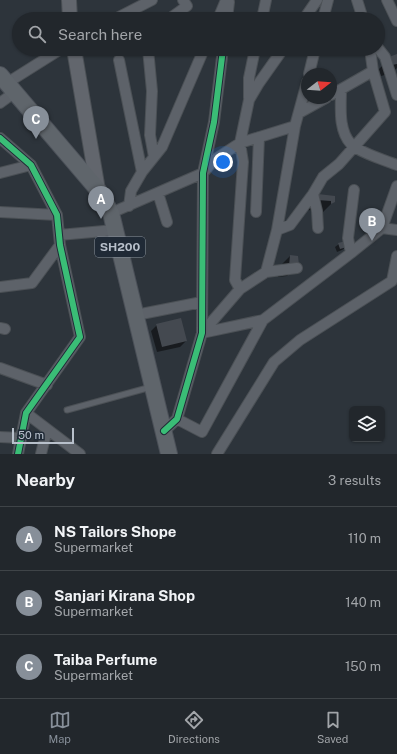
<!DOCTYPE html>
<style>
:root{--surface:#22272c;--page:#2e3338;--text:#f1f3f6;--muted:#a2a5a9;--line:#3f4448;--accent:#878f99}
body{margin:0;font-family:"Public Sans",sans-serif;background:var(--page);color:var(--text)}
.controls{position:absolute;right:12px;bottom:12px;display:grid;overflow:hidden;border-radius:6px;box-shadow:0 1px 3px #0004}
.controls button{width:36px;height:36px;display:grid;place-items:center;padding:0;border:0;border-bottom:1px solid var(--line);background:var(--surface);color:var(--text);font:20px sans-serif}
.compass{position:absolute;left:301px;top:68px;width:36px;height:36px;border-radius:50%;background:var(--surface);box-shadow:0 1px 3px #0004;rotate:73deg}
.scale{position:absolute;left:12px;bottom:10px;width:62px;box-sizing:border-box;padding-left:4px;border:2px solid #b8c0cb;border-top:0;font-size:11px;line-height:14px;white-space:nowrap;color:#b8c0cb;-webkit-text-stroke:3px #202a36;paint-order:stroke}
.you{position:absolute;left:223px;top:162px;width:14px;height:14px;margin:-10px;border:3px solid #fff;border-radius:50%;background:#1a73e8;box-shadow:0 0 0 6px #1a73e833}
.badge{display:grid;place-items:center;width:26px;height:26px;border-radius:50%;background:var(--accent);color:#fff;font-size:13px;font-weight:700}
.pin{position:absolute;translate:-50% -33px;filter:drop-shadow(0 1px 2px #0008)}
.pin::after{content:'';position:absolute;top:21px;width:14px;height:12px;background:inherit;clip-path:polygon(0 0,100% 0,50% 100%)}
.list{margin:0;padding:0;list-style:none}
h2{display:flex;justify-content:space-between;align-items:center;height:52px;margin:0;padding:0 16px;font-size:17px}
h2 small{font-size:13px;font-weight:400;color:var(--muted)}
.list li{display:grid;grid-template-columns:26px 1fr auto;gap:12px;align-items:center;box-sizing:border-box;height:64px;padding:0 16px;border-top:1px solid var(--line)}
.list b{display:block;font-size:15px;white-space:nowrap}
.list p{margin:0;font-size:13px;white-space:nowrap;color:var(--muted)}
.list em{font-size:13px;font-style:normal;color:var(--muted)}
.icon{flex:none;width:22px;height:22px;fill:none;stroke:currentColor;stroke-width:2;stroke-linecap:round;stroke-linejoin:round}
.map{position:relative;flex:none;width:397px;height:454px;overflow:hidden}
.search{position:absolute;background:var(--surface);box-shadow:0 1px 3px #0004;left:12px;right:12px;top:12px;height:44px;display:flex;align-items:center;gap:10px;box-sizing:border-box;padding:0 14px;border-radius:22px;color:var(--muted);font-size:15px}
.sheet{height:244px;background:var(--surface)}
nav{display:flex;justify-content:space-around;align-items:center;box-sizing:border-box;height:56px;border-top:1px solid var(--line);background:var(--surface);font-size:11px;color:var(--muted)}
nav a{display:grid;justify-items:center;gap:2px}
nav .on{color:var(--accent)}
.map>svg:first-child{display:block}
</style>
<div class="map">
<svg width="397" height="454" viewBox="0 0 397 454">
<rect width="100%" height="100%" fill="#2d343b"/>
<path fill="#0007" d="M397,55V68L392,73L381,76L379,69L390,58Z
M318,195L334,201L321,214V211L306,210Z
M339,244L346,247L342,250L337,252L335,247Z
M290,256L297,257L298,265L287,276L278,277L279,267Z
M157,325L186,341L180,347L157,352L151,331Z"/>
<path fill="#444950" d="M397,54V64L392,65L389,57Z
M318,194L335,196V202L331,204V201L317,200Z
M346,241L347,247L340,249L338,243Z
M290,255L298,256L299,265L289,266Z
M181,318L187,341L162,347L156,324Z"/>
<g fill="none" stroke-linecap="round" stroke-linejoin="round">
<defs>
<path id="lane" d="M67,410L151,387"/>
<path id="street" d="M357,0L363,19
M387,0L397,21
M115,19L152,0
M169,19L187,6L183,0
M218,19L226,0
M227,19L229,2
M262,19L266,0
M304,19L317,0
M323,19L328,0
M378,48L385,57L397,95
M148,49L152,91L150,135L154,157
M119,60L142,172
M309,74L315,49
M7,83L61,49
M341,90C341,107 338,130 351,144C358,152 387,161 397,165
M331,95L373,71
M249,98V78L255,49
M0,103L15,92
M299,113L326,98
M0,138L31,165L57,215L60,245L80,337L26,413L18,454
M0,173L31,165
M158,193L167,222
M313,194L317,211L318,228
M129,206L131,191L142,172L162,147L204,49
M0,212L57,215
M256,212L259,137
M111,213L203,173L214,160L240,143L295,126
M382,228L397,230
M277,230L290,225L313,194L323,177L339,164L385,112L373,71L370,49
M59,235L115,230
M351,253L348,238L354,190
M266,272L297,268
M0,287L32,283L60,245
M240,289L235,280L243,162L240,143L249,100L259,83L283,49
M136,315L202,302
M0,328L5,329
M202,333L240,289L266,272L277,230L295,126L307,82
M202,333L263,320L351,253L382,228L397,186
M0,368L47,385
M26,413L80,454
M177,419L202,432L263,320
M164,431L177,419L202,333L203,173L214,122L223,49
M0,437L21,438
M41,454L47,429
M217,454L274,362L300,340L392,281L397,256"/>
<path id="secondary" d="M69,0L70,19
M74,49L98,190"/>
<path id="primary" d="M0,75L98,190L111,213L169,454"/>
</defs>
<use href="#lane" stroke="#4b5055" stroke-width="7"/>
<use href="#street" stroke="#4b5055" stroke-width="12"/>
<use href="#secondary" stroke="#4b5055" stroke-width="16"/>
<use href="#primary" stroke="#4b5058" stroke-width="18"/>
<use href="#lane" stroke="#5d6269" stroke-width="5"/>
<use href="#street" stroke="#5d6269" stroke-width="10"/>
<use href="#secondary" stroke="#62666d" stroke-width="14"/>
<use href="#primary" stroke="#5f656b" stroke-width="16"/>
<defs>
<path id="cycleway" d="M0,138L31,165L57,215L60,245L80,337L26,413L18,454
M164,431L177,419L202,333L203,173L214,122L223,49"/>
</defs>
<use href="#cycleway" stroke="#202a36" stroke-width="8"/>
<use href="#cycleway" stroke="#3abd76" stroke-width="6"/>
</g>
<g text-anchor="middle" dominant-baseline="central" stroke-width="3" stroke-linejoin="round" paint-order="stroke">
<rect fill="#202a36" stroke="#8a939e" stroke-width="1" x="95" y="237" width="50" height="20" rx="3"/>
<g font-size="12" font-weight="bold" fill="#b8c0cb">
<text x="120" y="247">SH200</text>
</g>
</g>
</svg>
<div class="controls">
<button><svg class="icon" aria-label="layers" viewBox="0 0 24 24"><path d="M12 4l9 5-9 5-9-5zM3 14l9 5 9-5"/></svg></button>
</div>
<svg class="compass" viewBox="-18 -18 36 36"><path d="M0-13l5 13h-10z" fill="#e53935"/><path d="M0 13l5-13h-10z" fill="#a2a5a9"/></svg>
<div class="scale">50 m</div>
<div class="you"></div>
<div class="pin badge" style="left:101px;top:219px">A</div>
<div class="pin badge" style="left:372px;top:241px">B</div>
<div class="pin badge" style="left:36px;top:139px">C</div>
<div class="search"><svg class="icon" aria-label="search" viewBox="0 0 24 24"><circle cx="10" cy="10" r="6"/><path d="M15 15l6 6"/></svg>Search here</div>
</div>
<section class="sheet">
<h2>Nearby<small>3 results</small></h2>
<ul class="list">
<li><span class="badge">A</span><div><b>NS Tailors Shope</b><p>Supermarket</p></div><em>110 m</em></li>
<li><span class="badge">B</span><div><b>Sanjari Kirana Shop</b><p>Supermarket</p></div><em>140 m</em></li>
<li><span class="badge">C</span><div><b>Taiba Perfume</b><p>Supermarket</p></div><em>150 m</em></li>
</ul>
</section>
<nav>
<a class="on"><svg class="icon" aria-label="map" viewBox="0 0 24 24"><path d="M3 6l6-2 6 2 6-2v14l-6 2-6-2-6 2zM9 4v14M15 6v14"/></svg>Map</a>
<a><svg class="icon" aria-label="directions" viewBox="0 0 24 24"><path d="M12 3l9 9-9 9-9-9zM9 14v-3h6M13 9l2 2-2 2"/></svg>Directions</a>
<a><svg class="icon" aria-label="saved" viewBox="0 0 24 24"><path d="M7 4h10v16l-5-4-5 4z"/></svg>Saved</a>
</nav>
